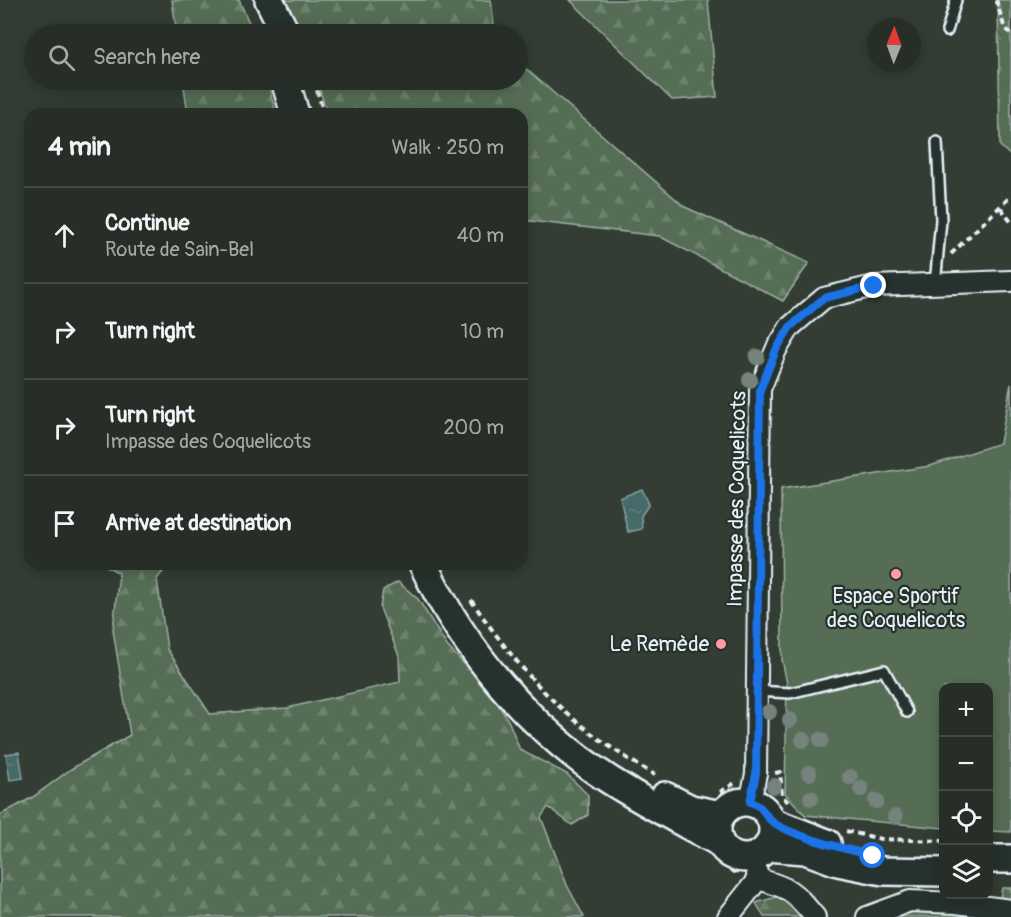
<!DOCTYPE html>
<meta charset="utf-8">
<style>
:root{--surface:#262e27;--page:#2e362f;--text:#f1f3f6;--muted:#a4a8a7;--line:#424a44}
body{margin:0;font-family:Pangolin,sans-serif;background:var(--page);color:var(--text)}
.controls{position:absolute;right:18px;bottom:18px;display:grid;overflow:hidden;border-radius:12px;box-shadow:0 3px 15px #0003}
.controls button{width:54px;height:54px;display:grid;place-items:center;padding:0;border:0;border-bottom:2px solid var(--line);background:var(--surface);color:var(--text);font:30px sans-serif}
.compass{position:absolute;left:867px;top:18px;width:54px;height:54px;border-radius:50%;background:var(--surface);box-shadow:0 3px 15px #0003;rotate:1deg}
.stop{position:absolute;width:18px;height:18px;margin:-14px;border:4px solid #1a73e8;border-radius:50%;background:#fff}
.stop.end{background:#1a73e8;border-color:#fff;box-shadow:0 2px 6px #0008}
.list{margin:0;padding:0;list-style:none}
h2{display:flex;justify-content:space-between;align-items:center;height:78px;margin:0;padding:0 24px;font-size:26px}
h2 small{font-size:20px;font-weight:400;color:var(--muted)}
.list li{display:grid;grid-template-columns:39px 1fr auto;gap:18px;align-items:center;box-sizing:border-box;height:96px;padding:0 24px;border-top:2px solid var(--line)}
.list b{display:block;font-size:22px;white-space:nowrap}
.list p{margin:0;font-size:20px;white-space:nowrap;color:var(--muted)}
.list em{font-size:20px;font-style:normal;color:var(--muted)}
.icon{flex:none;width:33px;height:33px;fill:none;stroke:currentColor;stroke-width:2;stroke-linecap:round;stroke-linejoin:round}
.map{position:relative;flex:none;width:1011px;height:917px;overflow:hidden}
.search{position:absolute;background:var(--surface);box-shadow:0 3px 15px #0003;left:24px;top:24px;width:504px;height:66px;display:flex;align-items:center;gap:15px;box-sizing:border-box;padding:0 21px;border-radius:33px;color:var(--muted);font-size:22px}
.panel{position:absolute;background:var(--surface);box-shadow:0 3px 15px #0003;left:24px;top:108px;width:504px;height:462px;border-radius:18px}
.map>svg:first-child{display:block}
</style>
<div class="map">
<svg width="1011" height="917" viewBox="0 0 1011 917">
<defs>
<pattern id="forest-firs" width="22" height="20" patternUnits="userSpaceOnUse" patternTransform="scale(1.5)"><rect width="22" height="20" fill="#546d54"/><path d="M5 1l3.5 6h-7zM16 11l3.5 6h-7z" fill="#6d826d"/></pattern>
<pattern id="water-ripples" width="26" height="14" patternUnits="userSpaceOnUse" patternTransform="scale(1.5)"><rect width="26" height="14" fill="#456a69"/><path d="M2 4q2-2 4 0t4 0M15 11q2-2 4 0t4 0" fill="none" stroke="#60807f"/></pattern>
</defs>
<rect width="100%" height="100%" fill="#333d34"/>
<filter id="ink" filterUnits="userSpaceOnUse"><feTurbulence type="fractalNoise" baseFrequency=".0167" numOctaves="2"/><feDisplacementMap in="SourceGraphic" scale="12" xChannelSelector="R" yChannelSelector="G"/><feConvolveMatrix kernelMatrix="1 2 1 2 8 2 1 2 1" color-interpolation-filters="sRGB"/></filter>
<g filter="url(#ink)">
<path fill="url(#forest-firs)" stroke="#9eafa6" stroke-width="1.5" d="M172,0H239L254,34H177Z
M277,0H491L495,34H303Z
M570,0H708L717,97L672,100Z
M998,0H1011V156L1000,146Z
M518,62L685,207L809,263L783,301L659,236L522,220V114H327L317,80H518Z
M183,80H267L276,114H188Z
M103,564H169L157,579L167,649L210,714L287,708L400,682L399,656L380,608L383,590L398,582L418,599L447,646L490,691L509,722L520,750L567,774L588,795V815L572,825L548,807L541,817L567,885L584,917H0V815L33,797L71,769L130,735L113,630L119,573Z
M1002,888H1011V917H867L910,901L998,908Z
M793,892L815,917H764L756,903Z"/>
<path fill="#546d54" stroke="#9eafa6" stroke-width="1.5" d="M1011,384V832L989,831L988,688H944L943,828L805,815L785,793L787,684L782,659L781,489L930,466L1000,443Z"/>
<path fill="url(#water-ripples)" stroke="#86a0a2" stroke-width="1.5" d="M642,489L649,504L641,516L642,529L628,532L620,498Z
M19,752L23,778L10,780L6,754Z"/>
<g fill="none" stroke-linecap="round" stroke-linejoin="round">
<defs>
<path id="service" d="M947,31L956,0
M935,285L941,220L937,142
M757,691L790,693L884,670L907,712"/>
<path id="minor" d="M750,802L756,774L760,389L776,350L790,327L824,298L874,286L1011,281
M758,879C791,888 793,891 815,917
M728,917L758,879L754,856
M867,917L910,901L956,903L1011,910"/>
<path id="secondary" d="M269,0L286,34
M285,80L295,114
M423,564C463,649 529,728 608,779C644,802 682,822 719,842
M665,796L691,809L721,815
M717 830a28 28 0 1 1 56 0a28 28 0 1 1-56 0Z
M772,822L827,843
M767,847L805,850L838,862L883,871L944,872
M988,859H1011"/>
</defs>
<use href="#service" stroke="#e8f1f8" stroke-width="14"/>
<use href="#minor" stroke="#e8f1f8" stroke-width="24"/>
<use href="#secondary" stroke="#e8f1f8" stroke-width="32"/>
<path stroke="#e8f1f8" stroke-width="4" stroke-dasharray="6 4.5" stroke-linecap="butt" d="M996,0L1004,26L1011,34
M314,80L324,114
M1001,208L1011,222
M951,254L1011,196
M471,600C527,681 570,726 655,775
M775,773L780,772L782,795L788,802
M720,792L735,783
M846,831L881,839L944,841
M722,865L735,872L737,877"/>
<use href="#service" stroke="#26332d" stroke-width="9"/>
<use href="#minor" stroke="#26332d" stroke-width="20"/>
<use href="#secondary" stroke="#26332d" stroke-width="27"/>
</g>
<g fill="#76837c">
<circle cx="757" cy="357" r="8"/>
<circle cx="750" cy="380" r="8"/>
<circle cx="769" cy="712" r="8"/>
<circle cx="790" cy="720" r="8"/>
<circle cx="803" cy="740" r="8"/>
<circle cx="821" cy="740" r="8"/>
<circle cx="809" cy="773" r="8"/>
<circle cx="850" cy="777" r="8"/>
<circle cx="774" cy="786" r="8"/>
<circle cx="861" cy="789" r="8"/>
<circle cx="811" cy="798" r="8"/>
<circle cx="876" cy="801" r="8"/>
<circle cx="895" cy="817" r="8"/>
</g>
</g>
<g fill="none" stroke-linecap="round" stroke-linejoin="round" filter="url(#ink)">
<path stroke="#1a73e8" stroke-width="8" d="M873,856C847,849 795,837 774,823C764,817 766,807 750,802L756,774L760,390L776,350L790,327L824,298L874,286"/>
</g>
<g fill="#ff9aa2" stroke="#26332d" stroke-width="2">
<circle cx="896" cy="574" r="6"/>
<circle cx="721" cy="644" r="6"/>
</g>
<g text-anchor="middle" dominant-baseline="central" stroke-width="4.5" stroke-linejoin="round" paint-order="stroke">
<g font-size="21" fill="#e8f1f8" stroke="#26332d">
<text transform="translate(737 499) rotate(-89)">Impasse des Coquelicots</text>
</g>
<g font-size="21" fill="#e8f1f8" stroke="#26332d">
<text x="896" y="596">Espace Sportif<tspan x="896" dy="24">des Coquelicots</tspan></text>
<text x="709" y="644" text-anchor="end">Le Remède</text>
</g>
</g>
</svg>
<div class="controls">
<button>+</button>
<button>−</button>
<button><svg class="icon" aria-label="locate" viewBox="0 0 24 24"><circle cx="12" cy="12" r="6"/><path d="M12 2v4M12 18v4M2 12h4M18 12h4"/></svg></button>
<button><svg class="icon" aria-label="layers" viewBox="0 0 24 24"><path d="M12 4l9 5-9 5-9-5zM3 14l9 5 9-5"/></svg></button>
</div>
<svg class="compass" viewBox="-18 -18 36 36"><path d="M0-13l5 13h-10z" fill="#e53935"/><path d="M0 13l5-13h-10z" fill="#a4a8a7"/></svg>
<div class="stop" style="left:873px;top:856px"></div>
<div class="stop end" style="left:874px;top:286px"></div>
<div class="search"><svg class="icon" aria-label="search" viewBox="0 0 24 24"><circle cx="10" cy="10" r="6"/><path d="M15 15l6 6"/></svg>Search here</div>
<section class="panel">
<h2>4 min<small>Walk · 250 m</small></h2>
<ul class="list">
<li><svg class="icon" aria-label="ahead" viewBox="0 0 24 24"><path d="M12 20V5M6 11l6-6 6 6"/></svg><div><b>Continue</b><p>Route de Sain-Bel</p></div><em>40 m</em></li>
<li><svg class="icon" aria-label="right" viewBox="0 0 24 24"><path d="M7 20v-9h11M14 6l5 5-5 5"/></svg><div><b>Turn right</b></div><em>10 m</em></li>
<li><svg class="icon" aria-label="right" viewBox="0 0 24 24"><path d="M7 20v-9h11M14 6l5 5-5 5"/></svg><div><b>Turn right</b><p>Impasse des Coquelicots</p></div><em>200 m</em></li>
<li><svg class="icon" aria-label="arrive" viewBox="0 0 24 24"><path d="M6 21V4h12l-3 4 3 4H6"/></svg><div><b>Arrive at destination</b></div></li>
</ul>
</section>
</div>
